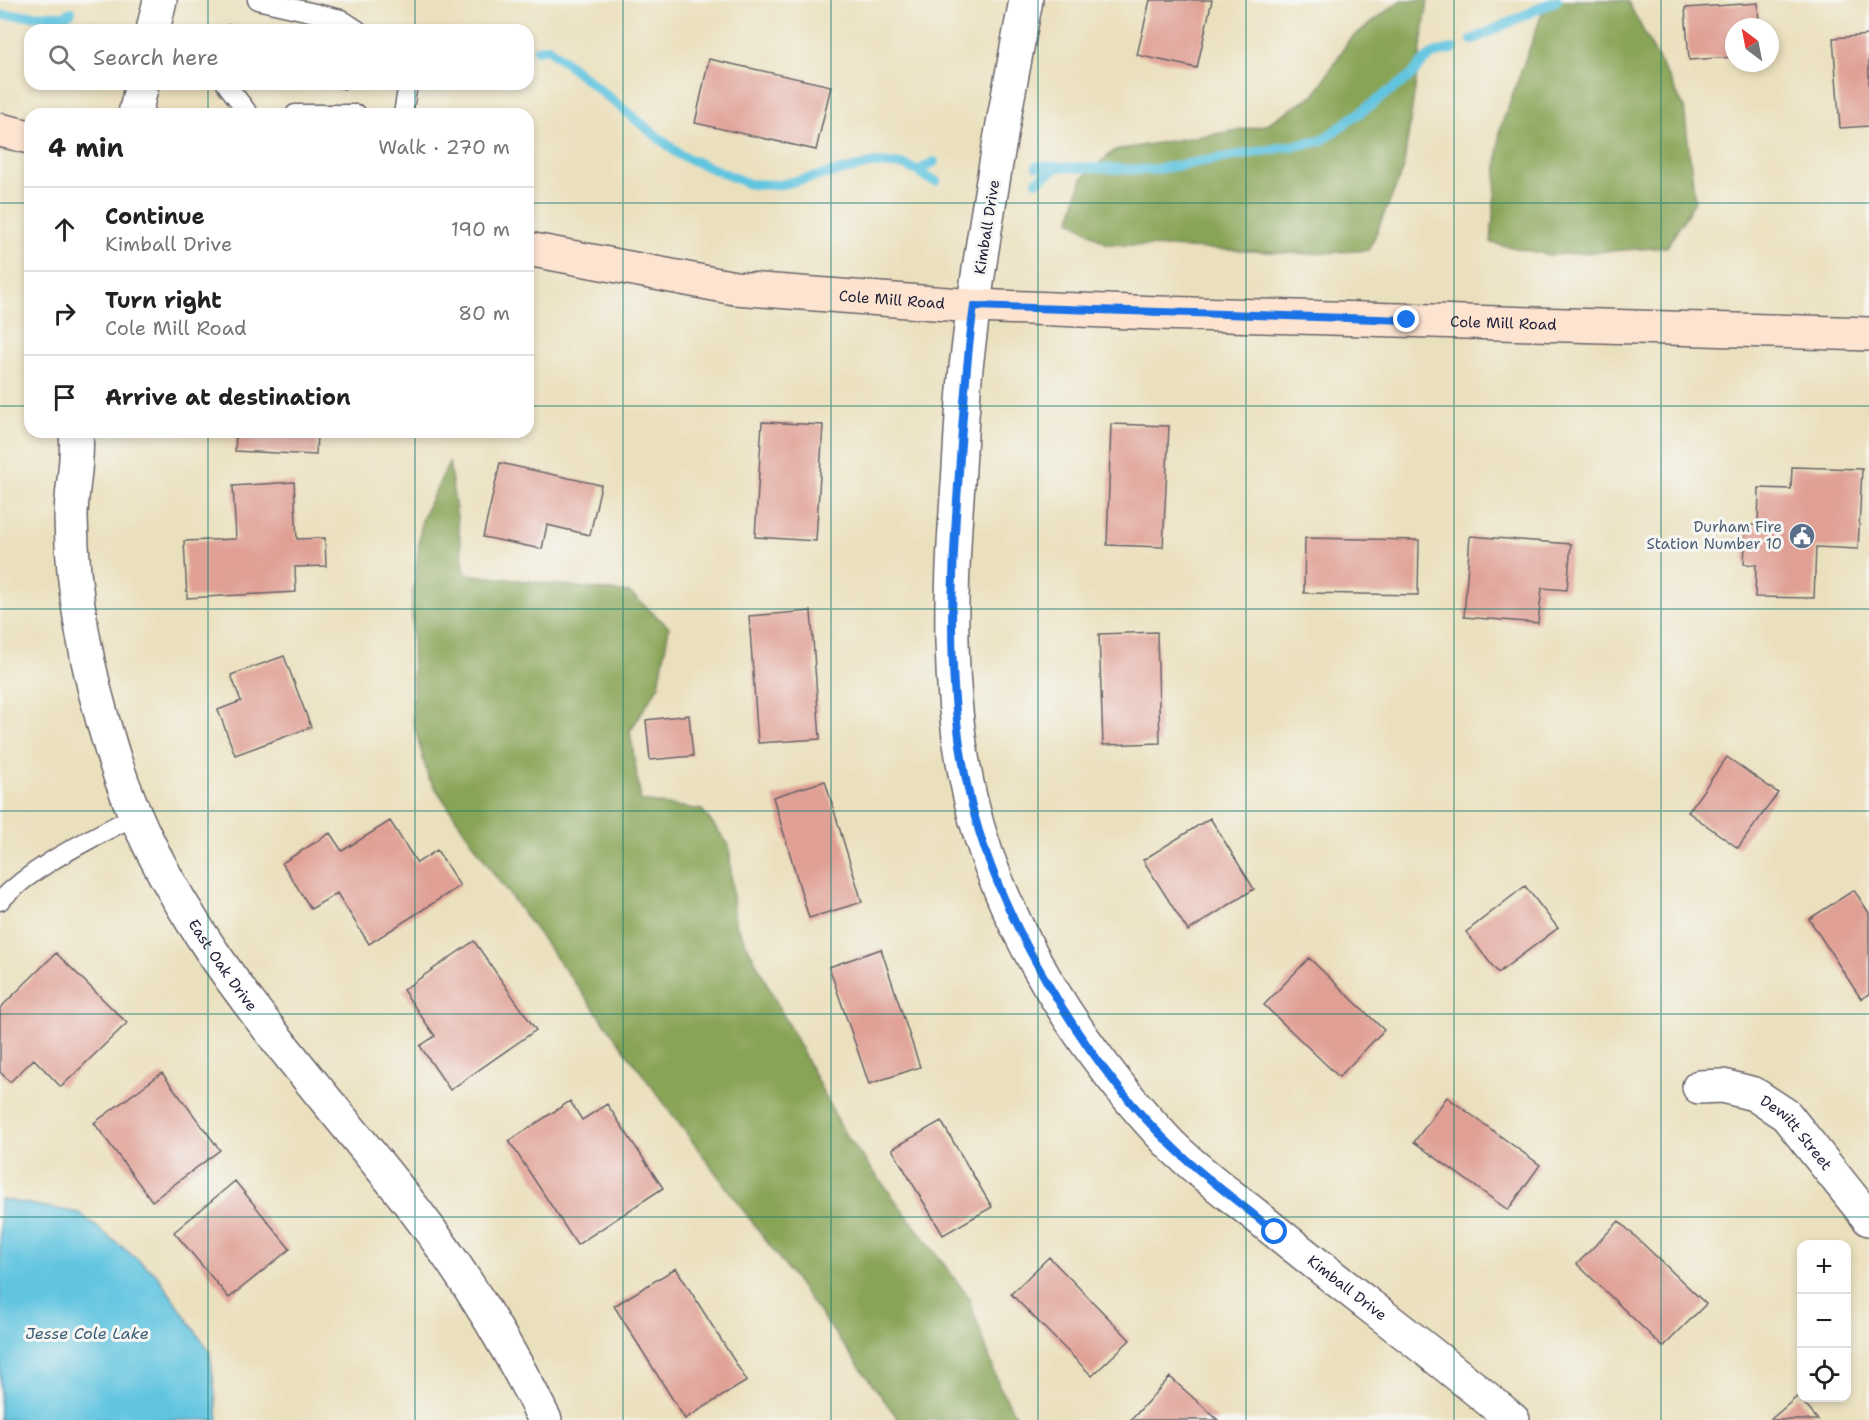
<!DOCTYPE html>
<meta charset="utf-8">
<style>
:root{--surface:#fff;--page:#f2f2f2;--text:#222;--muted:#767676;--line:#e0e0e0}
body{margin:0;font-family:"Shantell Sans",sans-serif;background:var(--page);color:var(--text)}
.controls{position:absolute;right:18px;bottom:18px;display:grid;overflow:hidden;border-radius:12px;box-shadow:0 3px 9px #0003}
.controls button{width:54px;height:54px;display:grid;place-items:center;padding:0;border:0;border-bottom:2px solid var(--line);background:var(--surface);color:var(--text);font:30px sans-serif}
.compass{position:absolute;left:1725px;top:18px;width:54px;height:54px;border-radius:50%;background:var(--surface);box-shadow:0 3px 9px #0003;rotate:328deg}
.stop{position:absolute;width:18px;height:18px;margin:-14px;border:4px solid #1a73e8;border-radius:50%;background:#fff}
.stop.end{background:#1a73e8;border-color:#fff;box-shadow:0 2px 6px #0008}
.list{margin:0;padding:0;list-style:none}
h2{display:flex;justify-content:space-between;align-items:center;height:78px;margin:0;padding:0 24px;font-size:26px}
h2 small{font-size:20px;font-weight:400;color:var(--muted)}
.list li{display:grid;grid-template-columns:39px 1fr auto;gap:18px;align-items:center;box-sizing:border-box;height:84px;padding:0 24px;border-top:2px solid var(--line)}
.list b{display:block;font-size:22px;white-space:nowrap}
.list p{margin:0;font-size:20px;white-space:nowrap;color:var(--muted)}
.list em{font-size:20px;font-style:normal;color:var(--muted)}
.icon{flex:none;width:33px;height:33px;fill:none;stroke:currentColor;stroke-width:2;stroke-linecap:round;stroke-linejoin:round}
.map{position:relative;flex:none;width:1869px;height:1420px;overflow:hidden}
.search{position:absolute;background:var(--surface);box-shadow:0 3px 9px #0003;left:24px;top:24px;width:510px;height:66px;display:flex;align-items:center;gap:15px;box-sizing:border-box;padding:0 21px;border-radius:18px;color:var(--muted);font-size:22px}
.panel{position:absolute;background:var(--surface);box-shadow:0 3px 9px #0003;left:24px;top:108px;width:510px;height:330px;border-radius:18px}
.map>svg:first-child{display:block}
</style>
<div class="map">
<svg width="1869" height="1420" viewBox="0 0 1869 1420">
<rect width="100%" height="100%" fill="#f6f6f2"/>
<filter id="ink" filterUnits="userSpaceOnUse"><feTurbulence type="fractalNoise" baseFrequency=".0167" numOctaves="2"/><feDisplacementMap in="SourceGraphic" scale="12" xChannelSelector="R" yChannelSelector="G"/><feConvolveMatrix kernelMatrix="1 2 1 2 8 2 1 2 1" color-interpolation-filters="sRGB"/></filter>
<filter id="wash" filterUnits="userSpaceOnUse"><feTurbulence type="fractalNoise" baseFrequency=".008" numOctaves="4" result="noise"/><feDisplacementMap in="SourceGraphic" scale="24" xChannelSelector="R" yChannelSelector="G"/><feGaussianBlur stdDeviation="1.35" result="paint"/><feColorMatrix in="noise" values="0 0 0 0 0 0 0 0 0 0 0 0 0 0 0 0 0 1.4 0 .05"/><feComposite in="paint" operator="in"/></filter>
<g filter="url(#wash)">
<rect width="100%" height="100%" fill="#ebe0bd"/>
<path fill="#88a456" stroke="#556348" stroke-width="1.5" d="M1401,0H1428L1403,170L1369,250L1309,254L1107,244L1070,220L1082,178L1115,150L1264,126L1315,94L1349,40Z
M1547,0H1627L1684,107L1695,201L1667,247L1550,255L1491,243L1500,129Z
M449,462L465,574L630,593L669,627L659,685L630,731L641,801L702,810L729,845L735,922L845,1134L968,1296L999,1385L1018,1420H899L494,874L428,777L413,721L412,601L422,519Z"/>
<path fill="#62c5e0" stroke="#42748e" stroke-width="1.5" d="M0,1199L79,1213L156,1274L210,1352L218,1420H0Z"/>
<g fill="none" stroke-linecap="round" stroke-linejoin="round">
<path stroke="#62c5e0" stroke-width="10" d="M0,15L65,16L71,12
M1472,40L1557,0
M537,50L548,48L680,155L749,184L779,185L875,163L905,165L921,173L929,179L936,181
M1037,166L1152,170L1321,141L1412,75C1425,58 1432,52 1453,49
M918,171L934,162
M1037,181L1058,167"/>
</g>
<g id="blocks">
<path fill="#e0a095" d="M1150,0H1212L1197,68L1137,55Z
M1758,3L1759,27H1734V57L1689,60L1685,8Z
M228,25L250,29V30H228Z
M1869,35V126L1840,128L1833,38Z
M709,59L831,86L816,150L695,123Z
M322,84H346L345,89Z
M762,422L823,425L816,541L755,537Z
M1111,424L1169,426L1163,547L1107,545Z
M236,432H317L316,455L235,451Z
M500,463L601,485L590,535L547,525L542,549L483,537Z
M1792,467L1862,469L1858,549L1816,547L1814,598L1755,597L1756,565L1744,564L1746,525H1758L1759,488L1791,489Z
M294,482L297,539L325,538L326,566L295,567L296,592L187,598L184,541L236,539L233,486Z
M1470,536L1571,544L1567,590L1542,588L1538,623L1464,617Z
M1305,538L1419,540L1418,595L1304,593Z
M811,611L820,739L758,743L749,616Z
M1157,632L1160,743L1103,745L1099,634Z
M284,656L311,727L235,755L218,710L241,701L231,675Z
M689,715L693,756L650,760L646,720Z
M1727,757L1778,793L1738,848L1688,812Z
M825,781L862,902L809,918L773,797Z
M1210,818L1254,889L1188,931L1143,860Z
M390,821L417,863L437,850L460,886L369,944L337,893L311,909L282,863L330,833L342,851Z
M1525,886L1558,928L1498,973L1466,932Z
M1854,890L1869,913V994L1861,999L1809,919Z
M474,941L536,1030L450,1090L420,1046L435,1036L403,990Z
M881,949L920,1067L869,1084L829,967Z
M56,953L127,1023L61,1087L34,1059L10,1082L0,1072V1008Z
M1309,958L1384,1030L1339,1077L1264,1005Z
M162,1073L220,1150L152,1201L94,1123Z
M1447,1097L1540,1165L1508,1210L1414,1142Z
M570,1101L582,1120L607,1104L663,1188L577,1245L509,1141Z
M941,1121L992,1207L943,1235L892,1149Z
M235,1181L290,1249L229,1298L174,1232Z
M1619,1221L1706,1304L1663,1347L1577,1264Z
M1049,1257L1130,1340L1092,1376L1011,1294Z
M676,1268L747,1381L685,1419L614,1306Z
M1170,1377L1218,1420H1131Z
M1798,1396L1818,1420H1770Z"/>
</g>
</g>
<g filter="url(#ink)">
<use href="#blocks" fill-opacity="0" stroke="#686468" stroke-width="1.5"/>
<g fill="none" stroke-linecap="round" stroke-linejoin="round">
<defs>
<path id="lane" d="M257,0L341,19L358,30
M226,84L249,114
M295,114H357
M403,114L408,84
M0,901C37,863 88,841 134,816"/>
<g id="street">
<path id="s1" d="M1026,0C1004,116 982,234 968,351C962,395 961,440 958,484C950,587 946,695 970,797C999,924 1082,1052 1171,1145C1196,1170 1226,1192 1254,1214C1339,1284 1429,1349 1513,1420"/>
<path d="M153,30L160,0"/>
<path d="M135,114L142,84"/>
<path id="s2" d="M76,432C79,460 71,489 71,517C72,597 89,679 113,755C168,931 304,1067 414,1209C466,1276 508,1345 545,1420"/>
<path id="s3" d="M1699,1087L1723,1086L1754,1094L1786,1115L1869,1219"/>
</g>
<g id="secondary">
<path d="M0,130L30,137"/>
<path id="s4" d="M528,249L735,288L974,306L1158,313L1869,334"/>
</g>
</defs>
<use href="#lane" stroke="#686468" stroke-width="21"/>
<use href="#street" stroke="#686468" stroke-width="36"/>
<use href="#secondary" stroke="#686468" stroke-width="36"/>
<use href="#lane" stroke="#fff" stroke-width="18"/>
<use href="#street" stroke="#fff" stroke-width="33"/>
<use href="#secondary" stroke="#fde4d1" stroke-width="33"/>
</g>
</g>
<g fill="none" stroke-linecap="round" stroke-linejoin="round" filter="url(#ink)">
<path stroke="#1a73e8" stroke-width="8" d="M1275,1232C1242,1204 1206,1179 1175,1149C1086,1065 998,917 970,798C945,692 951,580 959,472C963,416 966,361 974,306L1407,320"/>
</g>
<path fill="none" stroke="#0f766e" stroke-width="1.5" stroke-opacity="0.55" d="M208,0V30M415,0V30M623,0V1420M831,0V1420M1038,0V1420M1246,0V1420M1454,0V1420M1661,0V1420M208,84V114M415,84V114M0,203H30M528,203H1869M0,406H30M528,406H1869M208,432V1420M415,432V1420M0,609H1869M0,811H1869M0,1014H1869M0,1217H1869"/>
<defs>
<symbol id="civic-disc" viewBox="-11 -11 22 22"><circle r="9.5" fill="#5c6f8a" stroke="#f6f6f2"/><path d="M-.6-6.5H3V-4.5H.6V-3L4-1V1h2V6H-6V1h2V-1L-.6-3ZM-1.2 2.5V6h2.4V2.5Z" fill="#fff"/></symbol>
</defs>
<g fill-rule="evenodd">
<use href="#civic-disc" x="1787" y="521" width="30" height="30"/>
</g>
<g text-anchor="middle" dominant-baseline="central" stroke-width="6" stroke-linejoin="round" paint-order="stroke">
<g font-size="15" fill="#22223b" stroke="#f6f6f2">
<text transform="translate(987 227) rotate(-81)">Kimball Drive</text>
<text stroke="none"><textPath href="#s4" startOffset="368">Cole Mill Road</textPath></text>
<text stroke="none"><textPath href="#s4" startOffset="980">Cole Mill Road</textPath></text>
<text stroke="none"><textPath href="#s2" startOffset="566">East Oak Drive</textPath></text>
<text stroke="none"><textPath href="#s3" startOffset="114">Dewitt Street</textPath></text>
<text stroke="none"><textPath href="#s1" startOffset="1437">Kimball Drive</textPath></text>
</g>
<g font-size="15" fill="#4e5e75" stroke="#f6f6f2" text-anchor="end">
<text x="1782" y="527">Durham Fire<tspan x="1782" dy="17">Station Number 10</tspan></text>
</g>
<g font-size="16" font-style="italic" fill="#385b75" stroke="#f6f6f2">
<text x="87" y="1333">Jesse Cole Lake</text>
</g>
</g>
</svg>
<div class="controls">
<button>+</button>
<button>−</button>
<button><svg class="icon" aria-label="locate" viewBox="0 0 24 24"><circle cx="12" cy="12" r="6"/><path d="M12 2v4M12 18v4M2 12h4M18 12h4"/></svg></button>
</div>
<svg class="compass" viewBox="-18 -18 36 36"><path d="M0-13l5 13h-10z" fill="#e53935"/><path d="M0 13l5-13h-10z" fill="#767676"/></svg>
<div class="stop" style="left:1275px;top:1232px"></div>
<div class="stop end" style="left:1407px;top:320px"></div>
<div class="search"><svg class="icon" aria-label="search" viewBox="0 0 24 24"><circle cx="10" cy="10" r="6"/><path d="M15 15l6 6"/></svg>Search here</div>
<section class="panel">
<h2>4 min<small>Walk · 270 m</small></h2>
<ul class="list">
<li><svg class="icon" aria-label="ahead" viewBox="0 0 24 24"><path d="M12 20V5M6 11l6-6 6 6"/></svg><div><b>Continue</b><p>Kimball Drive</p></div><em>190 m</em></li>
<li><svg class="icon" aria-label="right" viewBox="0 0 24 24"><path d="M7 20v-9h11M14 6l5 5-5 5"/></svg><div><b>Turn right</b><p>Cole Mill Road</p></div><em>80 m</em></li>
<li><svg class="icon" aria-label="arrive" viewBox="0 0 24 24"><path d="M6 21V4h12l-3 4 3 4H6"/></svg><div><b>Arrive at destination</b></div></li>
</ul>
</section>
</div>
